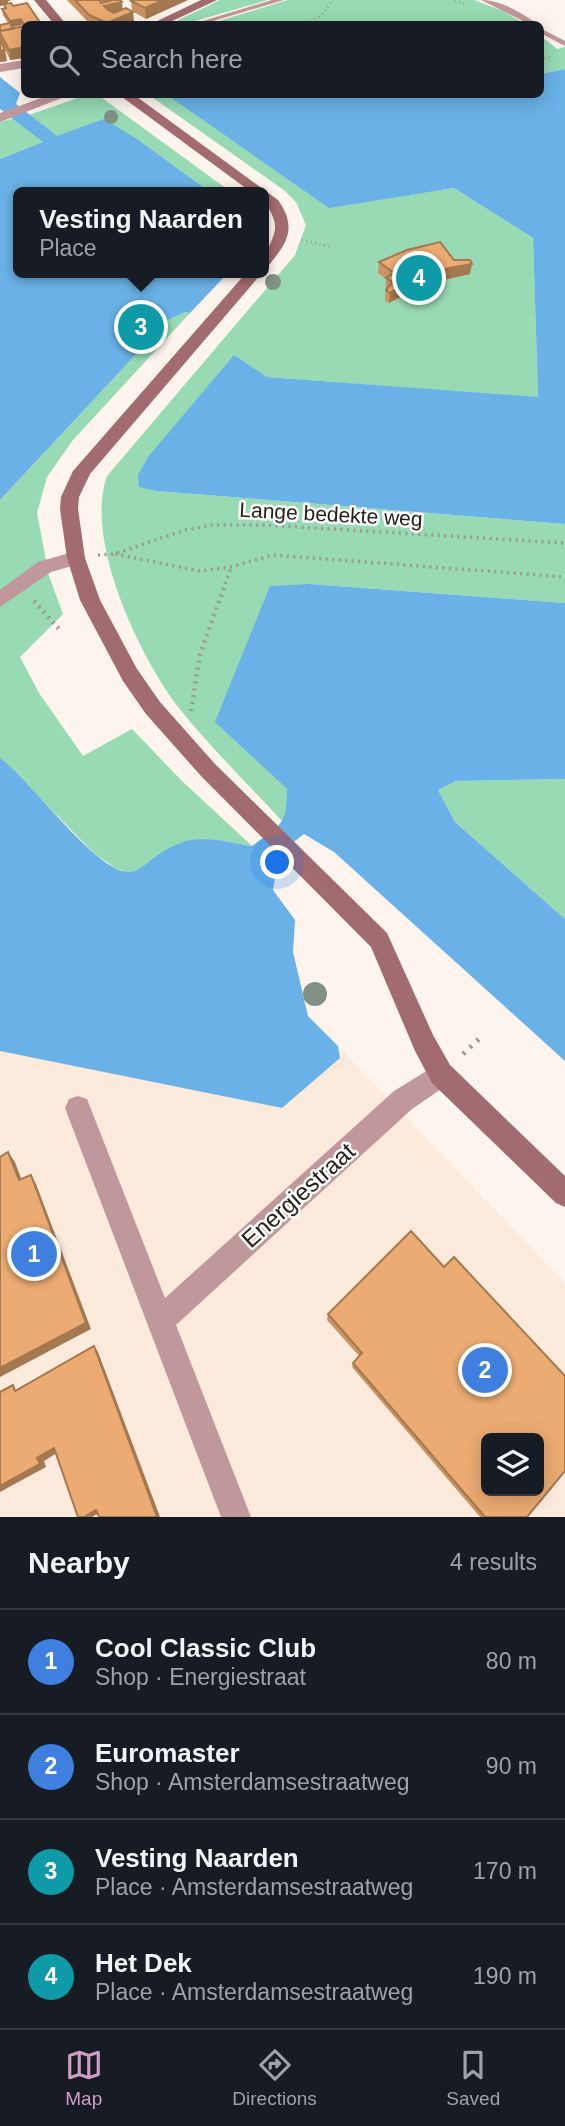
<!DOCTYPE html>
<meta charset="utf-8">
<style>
:root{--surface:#171b24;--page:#20242c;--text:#f1f3f6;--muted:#9ea1a6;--line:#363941;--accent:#d09dc7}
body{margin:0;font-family:Arial,sans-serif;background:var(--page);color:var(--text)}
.controls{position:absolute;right:21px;bottom:21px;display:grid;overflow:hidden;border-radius:10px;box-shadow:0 4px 18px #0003}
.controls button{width:63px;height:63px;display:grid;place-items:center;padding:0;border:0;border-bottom:2px solid var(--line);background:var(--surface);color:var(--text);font:35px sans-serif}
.you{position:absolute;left:278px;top:863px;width:24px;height:24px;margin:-18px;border:5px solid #fff;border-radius:50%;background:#1a73e8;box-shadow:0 0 0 10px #1a73e833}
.badge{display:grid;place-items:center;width:46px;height:46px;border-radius:50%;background:var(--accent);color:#fff;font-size:23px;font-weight:700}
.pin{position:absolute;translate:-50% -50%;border:4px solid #fff;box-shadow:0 2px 7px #0006}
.popup{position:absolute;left:13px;top:187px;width:256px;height:91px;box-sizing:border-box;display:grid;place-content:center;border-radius:10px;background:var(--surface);filter:drop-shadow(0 2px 5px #0005);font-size:23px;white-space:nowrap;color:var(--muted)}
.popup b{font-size:26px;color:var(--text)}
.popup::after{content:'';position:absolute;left:50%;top:100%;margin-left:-14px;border:14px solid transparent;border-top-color:var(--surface)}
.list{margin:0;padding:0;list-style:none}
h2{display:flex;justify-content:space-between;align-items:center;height:91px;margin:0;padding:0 28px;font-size:30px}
h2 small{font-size:23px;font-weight:400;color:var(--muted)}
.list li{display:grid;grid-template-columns:46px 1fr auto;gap:21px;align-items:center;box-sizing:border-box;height:105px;padding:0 28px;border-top:2px solid var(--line)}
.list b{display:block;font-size:26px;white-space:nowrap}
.list p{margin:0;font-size:23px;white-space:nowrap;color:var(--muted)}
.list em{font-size:23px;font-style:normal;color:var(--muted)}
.icon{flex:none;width:38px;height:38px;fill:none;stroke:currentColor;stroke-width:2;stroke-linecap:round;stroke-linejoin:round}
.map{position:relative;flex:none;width:565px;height:1517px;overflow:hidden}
.search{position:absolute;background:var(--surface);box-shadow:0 4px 18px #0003;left:21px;right:21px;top:21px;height:77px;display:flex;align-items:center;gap:18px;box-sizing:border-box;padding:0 24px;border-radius:10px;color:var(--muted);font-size:26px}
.sheet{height:511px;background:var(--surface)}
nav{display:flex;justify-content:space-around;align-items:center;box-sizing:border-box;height:98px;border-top:2px solid var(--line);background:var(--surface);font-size:19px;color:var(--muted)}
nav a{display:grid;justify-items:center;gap:4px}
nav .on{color:var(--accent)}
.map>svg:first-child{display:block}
</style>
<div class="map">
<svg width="565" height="1517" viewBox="0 0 565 1517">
<rect width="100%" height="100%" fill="#fdf4ed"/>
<path fill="#fcebdd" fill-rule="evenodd" d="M0,1013L340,1058L338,1046L565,1283V1517H0ZM486,1438H539V1491H486Z"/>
<path fill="#97dab4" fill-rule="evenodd" d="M220,0H268L184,24H170Z
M288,0H474L503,11L525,24H209Z
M541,36L557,49L565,47V69L541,74Z
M86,95H98L231,192H210L140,141L57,136L29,115Z
M149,95H167L329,207L454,188L533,238L538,398L267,377L234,356L157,491L565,524V603L310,584L216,722L287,789V813L283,822C249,785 210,747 179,708C139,656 84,539 107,476L295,255L306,225L296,202L285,191ZM456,277L422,286L401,298L386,288L393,284Z
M14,118L43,142L0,159V122Z
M185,312L190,313L73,440L47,477L37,513L49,576L63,614L20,657L39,693L83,756L132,729L182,781L252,846L222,841L160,853L142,868L128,873L115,868L95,854L0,758V500L168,320Z
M565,779V919L455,822L438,790L456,781Z"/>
<path fill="#69b1e6" d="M565,69V524L157,491L139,487L138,475L148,457L234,355L267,377L538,397L533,238L454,188L329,208L167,95L540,94L541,74Z
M0,77L20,93L16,104L57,136L104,119L140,141L210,192H18V273H228L190,313L185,312L168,320L0,500V159L43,142L0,109Z
M310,584L565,603V779L456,781L438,790L455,822L565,919V1061L334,852L304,834L269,861L276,870L273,890L295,920L293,952L308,1016L338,1046L340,1058L282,1108L0,1051V758C29,779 95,870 127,872C140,873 149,860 159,854C166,849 175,845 183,842C203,835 232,843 252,846C280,824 287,827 287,789L215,722L270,586Z"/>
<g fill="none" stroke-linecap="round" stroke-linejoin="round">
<path stroke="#a09790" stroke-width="2.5" stroke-dasharray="1 3.5" stroke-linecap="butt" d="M455,0L467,5
M307,24L322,15L333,0
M540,59L550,57
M302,240L332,247"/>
<path stroke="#a09790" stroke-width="3.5" stroke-dasharray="2 4.5" stroke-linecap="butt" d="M115,554L200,571L231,567L273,555L565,577
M98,555L114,554L185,530L213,525H266L565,543
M223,590L231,567"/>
<path stroke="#a09790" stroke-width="4.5" stroke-dasharray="2 5" stroke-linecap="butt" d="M34,601L59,629
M191,711L200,654L224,588"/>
<path stroke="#a09790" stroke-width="5" stroke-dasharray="2.5 7" stroke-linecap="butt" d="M463,1054L482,1036"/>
<path fill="#c0989b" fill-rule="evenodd" d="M272,0H284L203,24H193Z
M481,0C501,0 522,13 537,24H529Z
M540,28L565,41V46L540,33Z"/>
<path fill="#c0989b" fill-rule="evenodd" d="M24,60V68L0,72V64Z
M52,94H72L0,122V113Z
M76,551L83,553L85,558L83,563L51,572L0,607V590L38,562Z
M441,1062L450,1065L453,1074L450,1083L412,1109L176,1325L251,1517H221L65,1108L69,1099L78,1096L87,1099L165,1298L394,1091Z"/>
<path fill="#a26b6f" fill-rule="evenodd" d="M34,0H46L66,24H54Z
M201,0H217L166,24H151Z
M118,94H133L278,200C297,227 288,242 269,265L264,266C264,251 273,243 275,229C276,214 264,206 264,192H251Z
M246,273H262L90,474L79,497L78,509L85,558L100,600L137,669L160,702L215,764L387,933L433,1035L450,1065L565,1176V1207L556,1203L432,1083L415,1051L371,947L201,776L146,714L123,681L80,600L67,558L60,509L61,497L73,471Z"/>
</g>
<g fill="#819183">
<circle cx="111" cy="117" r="7"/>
<circle cx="273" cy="282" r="8"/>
<circle cx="315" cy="994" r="12"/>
</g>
<path fill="#ca9362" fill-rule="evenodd" d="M0,0H11L8,1V4L24,24V58L10,60L3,45L7,61L0,62V25L8,23L3,15L2,9H4V5L0,6ZM22,25L23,27L13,29L12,27Z
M67,0H120L122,9L133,12L134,23L130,24H90Z
M188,0L146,19L132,11L131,1Z
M454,260L470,274L448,279L422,286L389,303L385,301L386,279L378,273L379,262Z
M444,1267L527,1517H480L352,1367L353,1363L359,1356L327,1320L328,1314Z"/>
<path fill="#a47850" d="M0,0H11L8,1V4L0,6Z
M163,0H188L146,19L145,8Z
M122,2L123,12L106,16L99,4Z
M133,12L134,23L130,24H107V23Z
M21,19L22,25L11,27L10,21Z
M24,47V58L10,60L9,50Z
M5,50L7,61L0,62V51Z
M472,264L470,274L448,279L422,286L389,303L390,293L423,275L449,268Z
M8,1152L15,1162L25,1189L19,1180Z
M31,1175L36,1184L91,1329L0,1377V1368Z
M94,1346L98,1352L160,1517H157Z
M54,1448L60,1451L44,1461L46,1467L0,1492V1486L37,1458Z
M96,1510L101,1512L92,1517H84Z"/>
<path fill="#ebab72" stroke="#a47850" stroke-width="2" fill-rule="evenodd" d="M75,0H99L101,3L113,0H120L122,2L104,6L108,10L114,13L126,8L133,12L107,23L89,15Z
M99,0H113L101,3Z
M134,0H163L145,8L131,1Z
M11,3L13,6L27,3L41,24L38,23L24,25L21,19L10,21L2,9L6,8L4,4Z
M10,23L13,29L0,31V25Z
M24,26V47L9,50L0,33V31Z
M0,38L5,50L0,51Z
M440,242L454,260H470L472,264L449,268L423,275L390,293L386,290L393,282L386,278L394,273L379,262L407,250Z
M8,1152L19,1180L31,1175L86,1323L0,1368V1157Z
M411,1231L444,1267L454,1257L565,1376V1471L527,1517H485L353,1363L362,1353L328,1314ZM486,1438H539V1491H486Z
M94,1346L157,1517H99L96,1510L84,1517H78L54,1448L37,1458L40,1464L0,1486V1392L13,1385L15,1391Z"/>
<g text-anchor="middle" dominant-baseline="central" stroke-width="5" stroke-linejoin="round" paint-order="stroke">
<g font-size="21" fill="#261e17" stroke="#fff">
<text transform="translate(331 514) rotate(3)">Lange bedekte weg</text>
</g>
<g font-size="24" fill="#261e17" stroke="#fff">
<text transform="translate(298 1195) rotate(-42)">Energiestraat</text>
</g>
</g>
</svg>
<div class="controls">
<button><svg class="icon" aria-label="layers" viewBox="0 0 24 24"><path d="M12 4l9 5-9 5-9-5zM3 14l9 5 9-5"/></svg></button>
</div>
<div class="you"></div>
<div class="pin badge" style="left:34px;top:1254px;background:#3f7fe0">1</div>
<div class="pin badge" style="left:485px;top:1370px;background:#3f7fe0">2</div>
<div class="pin badge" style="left:141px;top:327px;background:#0f9aa8">3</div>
<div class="popup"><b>Vesting Naarden</b>Place</div>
<div class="pin badge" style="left:419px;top:278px;background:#0f9aa8">4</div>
<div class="search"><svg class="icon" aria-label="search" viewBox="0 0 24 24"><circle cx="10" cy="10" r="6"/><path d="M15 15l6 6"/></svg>Search here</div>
</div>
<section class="sheet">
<h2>Nearby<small>4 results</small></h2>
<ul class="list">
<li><span class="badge" style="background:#3f7fe0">1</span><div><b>Cool Classic Club</b><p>Shop · Energiestraat</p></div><em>80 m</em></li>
<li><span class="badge" style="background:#3f7fe0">2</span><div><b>Euromaster</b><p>Shop · Amsterdamsestraatweg</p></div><em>90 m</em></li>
<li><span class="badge" style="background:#0f9aa8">3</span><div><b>Vesting Naarden</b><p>Place · Amsterdamsestraatweg</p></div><em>170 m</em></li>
<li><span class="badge" style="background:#0f9aa8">4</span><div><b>Het Dek</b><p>Place · Amsterdamsestraatweg</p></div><em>190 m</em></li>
</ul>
</section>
<nav>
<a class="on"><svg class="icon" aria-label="map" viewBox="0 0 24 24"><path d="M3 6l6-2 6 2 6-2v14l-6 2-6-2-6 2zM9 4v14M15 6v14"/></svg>Map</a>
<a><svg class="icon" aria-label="directions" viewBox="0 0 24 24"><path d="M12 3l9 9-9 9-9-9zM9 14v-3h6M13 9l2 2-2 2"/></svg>Directions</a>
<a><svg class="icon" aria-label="saved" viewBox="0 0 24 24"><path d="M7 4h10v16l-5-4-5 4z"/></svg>Saved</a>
</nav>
